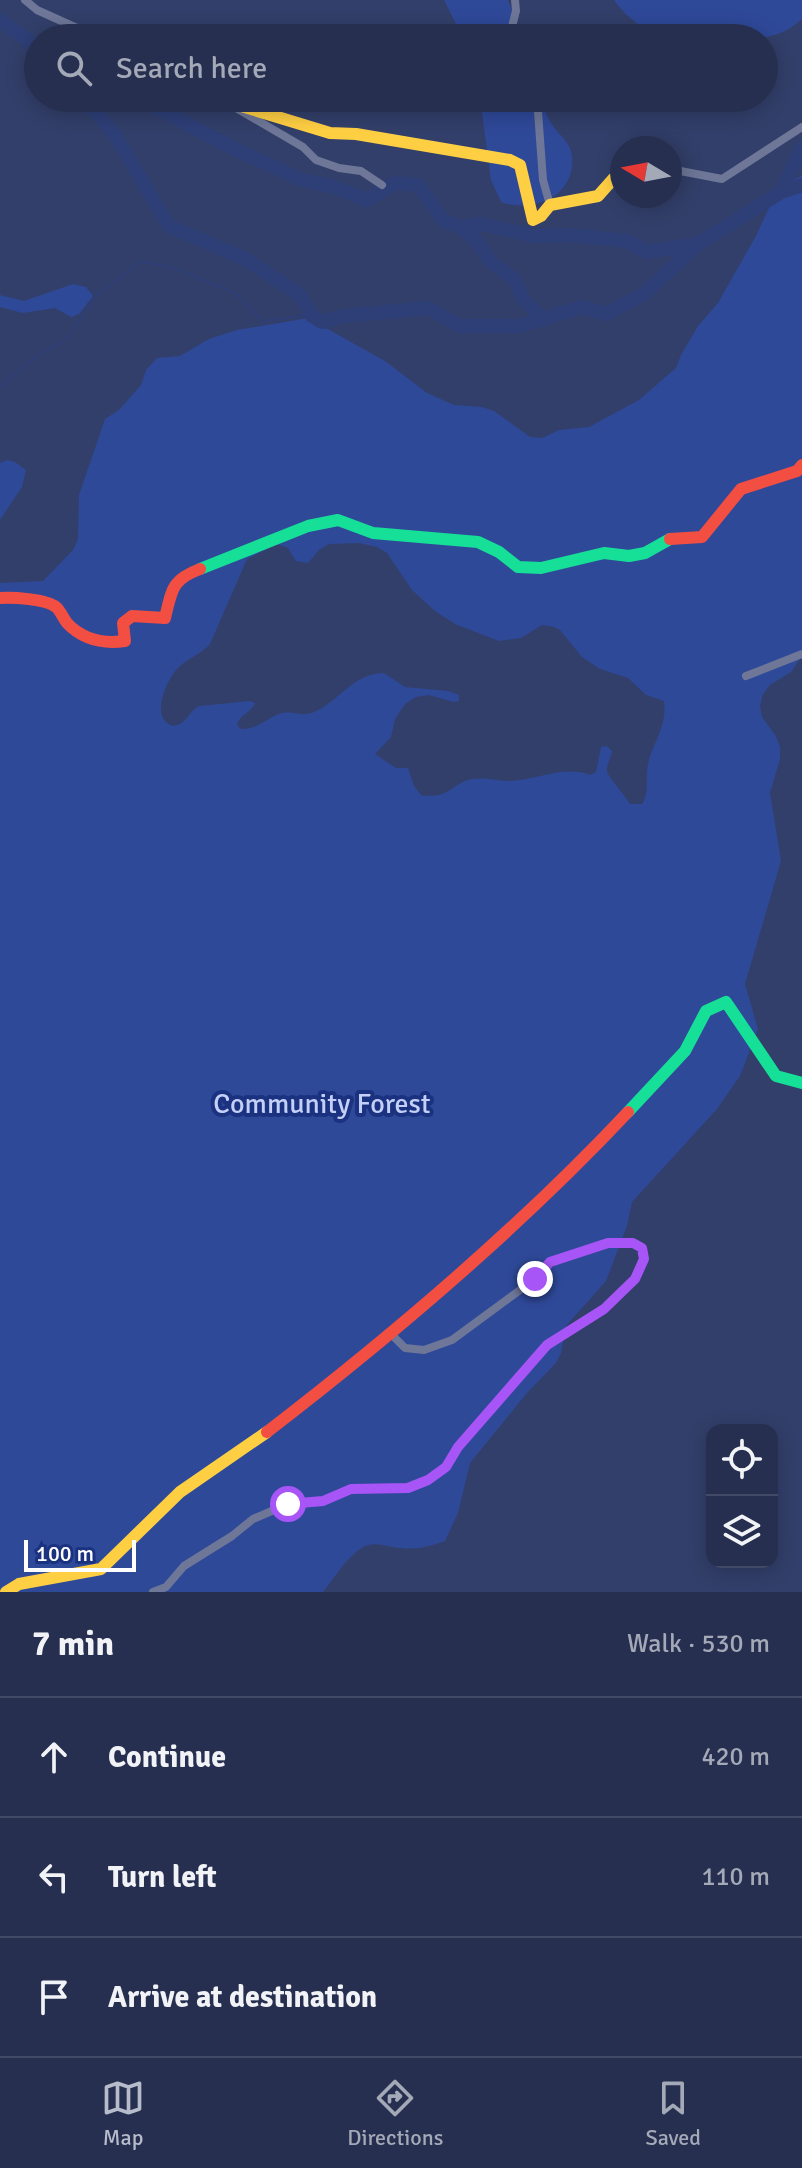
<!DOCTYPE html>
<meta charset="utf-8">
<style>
:root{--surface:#262f50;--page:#2e3757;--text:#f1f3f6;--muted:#a4a9b7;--line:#424a67;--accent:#b7bccb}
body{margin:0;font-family:Signika,sans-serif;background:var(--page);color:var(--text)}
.controls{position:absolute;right:24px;bottom:24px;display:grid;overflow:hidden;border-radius:16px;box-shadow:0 4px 20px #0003}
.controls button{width:72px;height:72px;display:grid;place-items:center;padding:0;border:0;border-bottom:2px solid var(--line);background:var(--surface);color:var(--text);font:40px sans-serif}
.compass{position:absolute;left:610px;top:136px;width:72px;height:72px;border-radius:50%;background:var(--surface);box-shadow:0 4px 20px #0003;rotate:280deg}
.scale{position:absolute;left:24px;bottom:20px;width:112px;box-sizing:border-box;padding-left:8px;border:4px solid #fff;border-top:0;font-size:22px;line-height:28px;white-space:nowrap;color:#fff;-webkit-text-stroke:6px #1b3281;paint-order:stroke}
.stop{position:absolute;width:24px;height:24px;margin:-18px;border:6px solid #a855f7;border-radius:50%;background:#fff}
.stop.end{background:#a855f7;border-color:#fff;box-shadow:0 2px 8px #0008}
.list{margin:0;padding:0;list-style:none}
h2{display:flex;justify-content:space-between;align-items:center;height:104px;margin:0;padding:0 32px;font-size:34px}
h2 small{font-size:26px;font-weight:400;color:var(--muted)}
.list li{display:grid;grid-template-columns:52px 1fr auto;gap:24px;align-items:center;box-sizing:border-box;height:120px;padding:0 32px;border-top:2px solid var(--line)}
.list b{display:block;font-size:30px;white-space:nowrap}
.list em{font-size:26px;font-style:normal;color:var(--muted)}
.icon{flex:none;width:44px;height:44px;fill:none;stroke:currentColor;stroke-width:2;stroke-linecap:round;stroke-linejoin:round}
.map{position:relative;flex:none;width:802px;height:1592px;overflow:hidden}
.search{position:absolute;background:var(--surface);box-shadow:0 4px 20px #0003;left:24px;right:24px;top:24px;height:88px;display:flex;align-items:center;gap:20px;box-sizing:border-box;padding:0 28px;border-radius:44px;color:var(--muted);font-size:30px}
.sheet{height:464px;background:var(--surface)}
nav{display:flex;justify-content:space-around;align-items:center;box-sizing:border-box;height:112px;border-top:2px solid var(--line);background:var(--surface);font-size:22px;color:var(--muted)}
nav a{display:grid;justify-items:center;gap:4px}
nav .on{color:var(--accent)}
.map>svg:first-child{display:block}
</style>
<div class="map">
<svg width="802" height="1592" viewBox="0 0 802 1592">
<rect width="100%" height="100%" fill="#323f6a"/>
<path fill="#2f4999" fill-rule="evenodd" d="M444,0H508L522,38H463Z
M614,0H802V19C782,37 764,39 739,38C733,38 727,34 721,35C676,39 643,40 614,0Z
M480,98H540C544,107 547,118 553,126C558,133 565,139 569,146C578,166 568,190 549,199C534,206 517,208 501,202L491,180Z
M802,176V656L791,672L770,685L763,694L760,706L762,717L776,736L780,747V759L770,793L781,861L745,984L758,1029L740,1076L717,1109L632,1202L627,1226L606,1281L566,1326L561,1353L556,1363L527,1393L470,1463L458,1513L445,1541C430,1546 418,1550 402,1548C390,1548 377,1541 365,1546C348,1555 335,1577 323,1592H0V583L43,581L73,550L78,539L79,495L105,419L119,410L141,385L146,370L157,358L180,356L209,339L237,330L308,318L385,361L427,393L454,405L482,407L494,411L530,437L542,438L559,430L589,427L639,400L676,368L681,355L698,326L718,303L756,236L776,193L789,181ZM359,543L377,547L387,553L412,590L435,611L455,624L499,641L521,638L542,625L554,627L560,630L582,657L600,669L628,678L646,695L664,701C668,729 649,746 647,771C646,783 649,793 642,804H630C626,797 607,775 607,771C607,764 611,757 612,751L607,746L601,747L596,772L590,775C564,765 537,780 510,781C498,781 486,777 473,779C452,782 450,800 421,795L414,786L408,768H396L375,754L391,737L395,719L405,704L416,697L429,695L453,702L459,701V695L448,691L405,687L384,673C353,673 340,701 314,712C303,717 293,711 282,713C267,717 258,730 241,729L237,725C239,715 251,713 255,703L250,701L200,706C190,709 187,723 177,725C172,727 170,725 166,722C153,711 168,676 180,666C189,658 201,654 210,644L247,559L277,544L288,548L296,561L308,563L319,550L329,544Z
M73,284L86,287L93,296L79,314L71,317L55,308L23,313L0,307V295L24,301Z
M7,460L15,462L26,470L22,487L0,520V463Z"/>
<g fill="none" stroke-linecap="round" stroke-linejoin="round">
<path stroke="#2e3f78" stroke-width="2" d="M0,387L31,361L69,336L97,295L141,261L174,268L235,293L262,321L311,315"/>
<path stroke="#2e3f78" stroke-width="14" d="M0,20L38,48
M84,98L115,135L169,226L247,260L300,295L311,315L322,322L343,316L428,308L460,326H519L582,307L606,314L644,294L698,244L781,192L802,185
M138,98L239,151L302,180L331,186L367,200L395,183L418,185L444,221L460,227L476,240L491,262L515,280L524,300L544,320
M781,192L802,148
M460,227L481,224L534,236L569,235L627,241L647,252L698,244"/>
<path stroke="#6e7798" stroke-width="8" d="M25,0L37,10L99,38
M509,38L516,11L515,0
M537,98L543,180L550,205
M236,108L303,147L316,160L339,168L361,171L382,185
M670,169L722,179L802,127
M746,676L802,654
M153,1592L166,1587L184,1566L232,1536L253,1519L288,1504L323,1501L351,1489L408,1488L428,1480L446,1467L458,1447L547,1345L604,1309L635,1279L644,1259L642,1248L633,1243H608L550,1262L535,1279L452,1340L424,1350L405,1348L389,1332"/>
<path stroke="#16e098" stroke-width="12" d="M200,569L308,526L338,520L373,533L478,542L499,552L518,567L541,568L604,553L629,556L645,553L670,539
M628,1112L685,1051L706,1011L726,1002L776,1076L802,1083"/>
<path stroke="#ffcf43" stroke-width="12" d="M215,98L330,133L356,134L510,160L520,165L533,220L541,216L550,205L598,196L622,169
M6,1592L19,1584L101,1569L180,1492L267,1432"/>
<path stroke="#f24e42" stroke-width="12" d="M670,539L702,537L741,489L797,471L802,465
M0,598C12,597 46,599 56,607C60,610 63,618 67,623C82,639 103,644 125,641L123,623L132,616L165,618C172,590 171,580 200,569
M267,1432C393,1335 519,1228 628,1112"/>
</g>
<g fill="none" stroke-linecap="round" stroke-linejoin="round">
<path stroke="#a855f7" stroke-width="10" d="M288,1504L323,1501L351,1489L408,1488L428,1480L446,1467L458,1447L547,1345L604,1309L635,1279L644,1259L642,1248L633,1243H608L550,1262L535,1279"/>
</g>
<g text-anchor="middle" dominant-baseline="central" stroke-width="8" stroke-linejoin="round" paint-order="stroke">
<g font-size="28" fill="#c4d0f7" stroke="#1b3281">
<text x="322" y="1104">Community Forest</text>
</g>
</g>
</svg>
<div class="controls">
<button><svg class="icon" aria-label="locate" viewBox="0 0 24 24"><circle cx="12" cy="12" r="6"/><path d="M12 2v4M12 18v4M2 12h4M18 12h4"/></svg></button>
<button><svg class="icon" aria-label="layers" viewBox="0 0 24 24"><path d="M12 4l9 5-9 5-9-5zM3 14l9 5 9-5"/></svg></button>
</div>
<svg class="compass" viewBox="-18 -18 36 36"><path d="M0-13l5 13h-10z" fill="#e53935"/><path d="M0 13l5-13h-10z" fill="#a4a9b7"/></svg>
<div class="scale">100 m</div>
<div class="stop" style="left:288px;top:1504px"></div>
<div class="stop end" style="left:535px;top:1279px"></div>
<div class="search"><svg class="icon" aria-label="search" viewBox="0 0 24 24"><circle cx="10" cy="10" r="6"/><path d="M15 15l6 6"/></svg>Search here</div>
</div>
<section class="sheet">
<h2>7 min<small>Walk · 530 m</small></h2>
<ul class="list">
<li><svg class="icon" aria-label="ahead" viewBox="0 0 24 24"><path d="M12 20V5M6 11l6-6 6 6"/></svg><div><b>Continue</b></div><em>420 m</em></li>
<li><svg class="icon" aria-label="left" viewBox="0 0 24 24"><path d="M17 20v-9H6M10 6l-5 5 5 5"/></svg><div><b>Turn left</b></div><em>110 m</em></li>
<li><svg class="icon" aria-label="arrive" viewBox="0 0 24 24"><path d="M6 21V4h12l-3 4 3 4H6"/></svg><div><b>Arrive at destination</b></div></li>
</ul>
</section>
<nav>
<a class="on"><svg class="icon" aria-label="map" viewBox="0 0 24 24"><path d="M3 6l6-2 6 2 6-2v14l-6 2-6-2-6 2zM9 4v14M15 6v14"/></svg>Map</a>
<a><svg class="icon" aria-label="directions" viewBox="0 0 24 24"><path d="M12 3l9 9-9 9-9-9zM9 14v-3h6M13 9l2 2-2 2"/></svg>Directions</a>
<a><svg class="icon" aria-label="saved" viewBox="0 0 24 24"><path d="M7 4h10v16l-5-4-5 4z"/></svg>Saved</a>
</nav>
